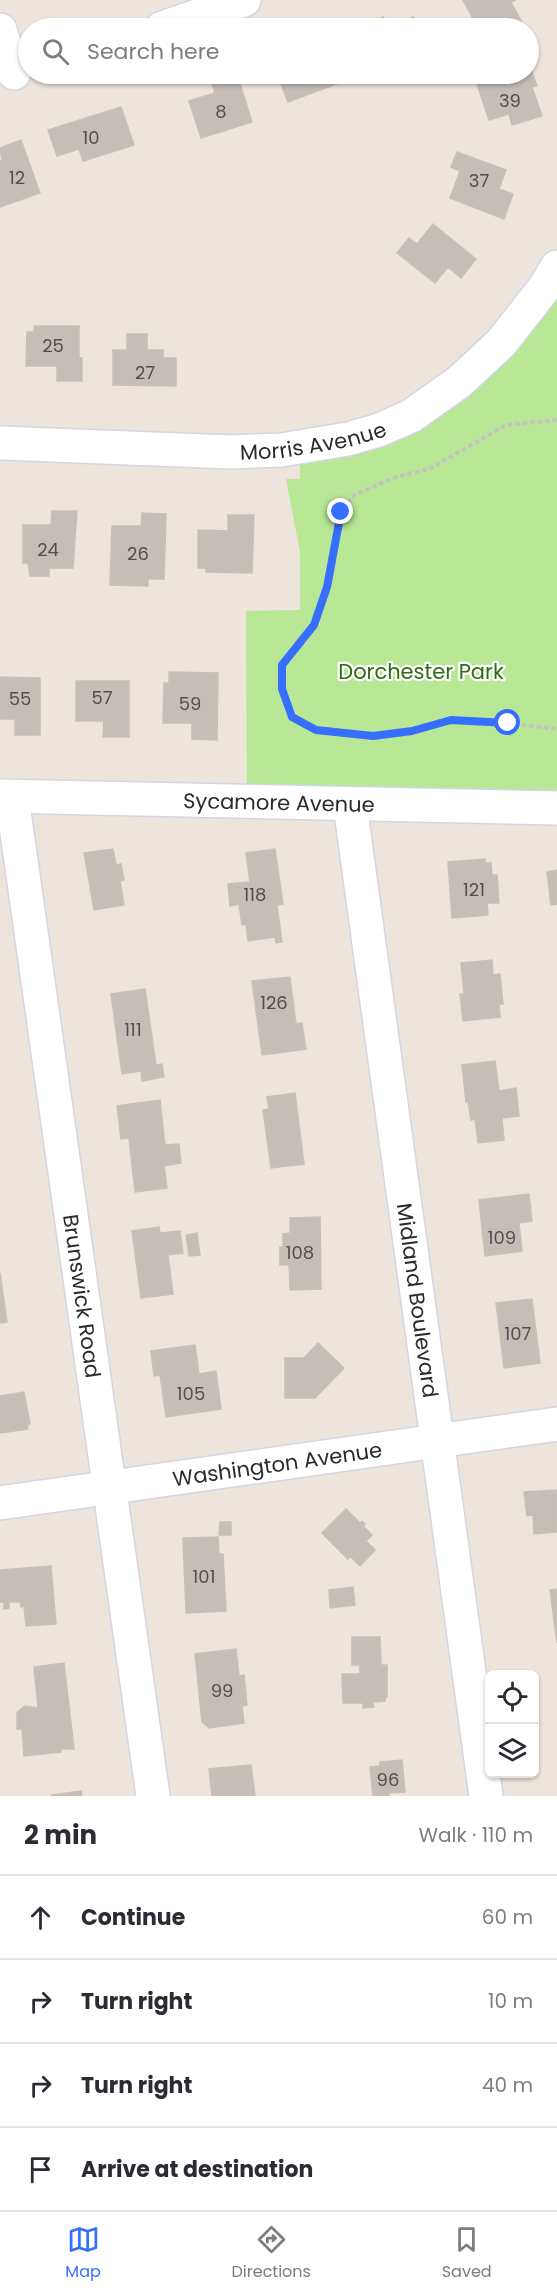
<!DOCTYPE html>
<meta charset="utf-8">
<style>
:root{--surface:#fff;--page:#f7f7f7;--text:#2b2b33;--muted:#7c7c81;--line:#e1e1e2;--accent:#366fff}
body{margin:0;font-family:Poppins,sans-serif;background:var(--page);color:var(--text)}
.controls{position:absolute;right:18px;bottom:18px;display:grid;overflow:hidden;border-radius:9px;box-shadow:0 2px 4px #0004}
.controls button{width:54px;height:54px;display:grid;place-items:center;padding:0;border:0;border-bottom:2px solid var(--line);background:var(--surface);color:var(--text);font:30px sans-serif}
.stop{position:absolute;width:18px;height:18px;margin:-14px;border:4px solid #366fff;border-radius:50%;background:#fff}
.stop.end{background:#366fff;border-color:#fff;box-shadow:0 2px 6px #0008}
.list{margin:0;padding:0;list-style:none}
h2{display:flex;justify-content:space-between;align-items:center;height:78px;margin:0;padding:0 24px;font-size:26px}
h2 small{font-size:20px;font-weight:400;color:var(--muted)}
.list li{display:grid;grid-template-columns:39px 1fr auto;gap:18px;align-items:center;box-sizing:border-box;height:84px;padding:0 24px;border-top:2px solid var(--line)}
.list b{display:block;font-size:22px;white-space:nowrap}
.list em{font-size:20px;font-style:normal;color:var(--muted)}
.icon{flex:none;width:33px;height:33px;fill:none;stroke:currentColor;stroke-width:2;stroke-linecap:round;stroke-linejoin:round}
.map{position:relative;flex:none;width:557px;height:1796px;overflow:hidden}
.search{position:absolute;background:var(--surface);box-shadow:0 2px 4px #0004;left:18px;right:18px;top:18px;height:66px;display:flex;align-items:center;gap:15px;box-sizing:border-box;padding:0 21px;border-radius:33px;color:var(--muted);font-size:22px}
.sheet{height:414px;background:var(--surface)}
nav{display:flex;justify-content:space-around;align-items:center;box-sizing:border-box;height:84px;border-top:2px solid var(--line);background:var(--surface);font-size:16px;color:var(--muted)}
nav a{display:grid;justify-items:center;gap:3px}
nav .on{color:var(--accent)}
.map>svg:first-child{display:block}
</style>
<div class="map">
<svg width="557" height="1796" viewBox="0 0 557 1796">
<rect width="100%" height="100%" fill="#ede4db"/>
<path fill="#b8e795" d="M557,288V808L247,802L246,611L300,610V552L286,479H300V447L379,430Z"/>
<path fill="#c5beb8" stroke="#c9c0b5" stroke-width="1.5" d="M463,0H516L511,2L525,28H478Z
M383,17L390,28H363Z
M413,17L420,28H394Z
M528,61L537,86L532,87L542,116L512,125L509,114L489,120L475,78L491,74H528Z
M219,74H237L252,122L201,138L189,101L215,93L209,76Z
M277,74H345L347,80L288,102Z
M121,107L134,145L83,161L79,149L57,156L48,130Z
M21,140L40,193L0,207V161H2L0,148Z
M457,152L506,170L499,189L513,194L504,219L450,198L460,171L451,167Z
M433,224L476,259L461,278L448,267L435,283L397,253L409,238L417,244Z
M34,326H79V358H82V381H57V366H26L27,332H34Z
M127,334H147V350H163V358H176V386L113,385V350H127Z
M52,511H77L73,568H49V576H30L28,563H23V525H51Z
M142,513L166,514L164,579H148V586L110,585L112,526H141Z
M228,515H254L252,573L206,572V568H198V530L228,531Z
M169,672L218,673L217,740L192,739V723H163L164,683H169Z
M0,677L40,678V735H15V719H0Z
M76,681H129V737H103L104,721H76Z
M113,849L116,865L121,864L124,880L120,881L124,905L94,910L84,853Z
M275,849L283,904L277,905L282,942L276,943L275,937L248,941L246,924L242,925L239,904L230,906L228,884L250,882L246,853Z
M485,859V863H491L492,875H497L499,903H487L488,915L452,918L448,862Z
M557,870V904L551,905L547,872Z
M492,960L493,975L500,974L503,1004H499L500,1017L463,1021L460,994H464L461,963Z
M290,977L296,1024L302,1023L306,1049L262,1055L252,981Z
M145,989L156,1065L162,1064L164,1077L142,1081L141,1071L122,1074L111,994Z
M495,1061L499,1091L516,1088L519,1116L502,1118L504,1140L478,1143L475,1119L471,1120L468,1102H466L462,1065Z
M295,1093L304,1164L271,1168L263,1110L269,1109L267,1097Z
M160,1100L165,1145L179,1144L181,1163L164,1166L167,1188L135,1192L129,1138L121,1139L117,1106Z
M529,1194L532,1221L519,1223L522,1251L485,1256L479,1200Z
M320,1217L321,1289L290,1290L289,1265H280V1247H283V1234L290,1233V1218Z
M159,1227L160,1233L180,1231L183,1253L168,1255L173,1294L141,1298L132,1231Z
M197,1233L200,1255L189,1256L186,1235Z
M0,1273L7,1322L0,1323Z
M532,1299L540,1363L504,1368L496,1303Z
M318,1343L344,1368L315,1398H285V1358H304Z
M195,1345L199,1374L216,1371L221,1409L166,1417L160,1375L154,1376L151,1351Z
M24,1392L30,1424H27L28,1429L0,1433V1396Z
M557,1490V1532L534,1534L533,1515L527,1516L524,1492Z
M346,1509L360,1523L362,1521L365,1524L363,1526L372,1535L366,1541L375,1550L360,1566L350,1556L348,1559L322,1533Z
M220,1522H231V1535H219Z
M218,1537L219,1554H223L226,1611L186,1613L183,1538Z
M51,1566L56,1624L26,1626L24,1606L21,1607L20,1602H9V1608L4,1609V1602H0V1570Z
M353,1587L355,1605L330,1608L329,1590Z
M557,1589V1643L550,1590Z
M352,1637H380L381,1665H387V1697H385V1701L373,1702L374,1707L363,1708V1703H343L342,1674H360V1665H352Z
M236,1649L239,1676L244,1675L247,1705L242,1706L244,1723L209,1728L202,1722L195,1654Z
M64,1663L74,1749H61V1752L24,1756L22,1729H17V1712L25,1706L38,1708L34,1667Z
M402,1760L405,1792L389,1793V1795L373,1796L370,1767L380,1766V1762Z
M251,1765L255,1796H212L209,1769Z
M81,1791L82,1796H52V1795Z"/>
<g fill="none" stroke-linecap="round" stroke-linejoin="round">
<defs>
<g id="minor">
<path d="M162,28L244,0"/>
<path d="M0,30L14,73"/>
<path id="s1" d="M0,443L231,452L281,450L348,439L379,430L411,416L459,382L501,343L545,287L557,267"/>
<path id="s2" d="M0,796L557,808"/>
<path id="s3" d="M12,797L153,1796"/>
<path id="s4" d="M350,805L486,1796"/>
<path id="s5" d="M0,1503L557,1424"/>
</g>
</defs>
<use href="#minor" stroke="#d1d6e4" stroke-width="36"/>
<path stroke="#c3c3c3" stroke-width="4" stroke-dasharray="4.5 3" stroke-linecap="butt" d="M557,420L506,425L429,469L396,477L354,495L341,512L327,587L314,625L282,665V689L292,717L316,730L373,736L412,731L451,720L508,723L557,729"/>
<use href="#minor" stroke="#fff" stroke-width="33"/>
</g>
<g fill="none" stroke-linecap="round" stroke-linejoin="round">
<path stroke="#366fff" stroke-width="8" d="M341,512L327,587L314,625L282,665V689L292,717L316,730L373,736L412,731L451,720L508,723"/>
</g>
<g text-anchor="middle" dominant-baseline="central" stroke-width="4.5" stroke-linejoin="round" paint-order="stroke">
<g font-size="18" fill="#514f4e">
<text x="510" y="100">39</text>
<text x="221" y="111">8</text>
<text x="91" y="137">10</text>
<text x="17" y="177">12</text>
<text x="479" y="180">37</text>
<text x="53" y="345">25</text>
<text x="145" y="372">27</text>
<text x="48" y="549">24</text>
<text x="138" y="553">26</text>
<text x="102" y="697">57</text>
<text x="20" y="698">55</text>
<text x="190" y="703">59</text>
<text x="474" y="889">121</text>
<text x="255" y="894">118</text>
<text x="274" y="1002">126</text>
<text x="133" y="1029">111</text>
<text x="502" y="1237">109</text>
<text x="300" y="1252">108</text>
<text x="518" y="1333">107</text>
<text x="191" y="1393">105</text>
<text x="204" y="1576">101</text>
<text x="222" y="1690">99</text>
<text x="388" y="1779">96</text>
</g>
<g font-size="21" fill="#2a2a2a" stroke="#fff">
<text stroke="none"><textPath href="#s1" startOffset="314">Morris Avenue</textPath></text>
<text stroke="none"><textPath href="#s2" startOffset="279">Sycamore Avenue</textPath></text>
<text stroke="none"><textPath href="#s3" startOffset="504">Brunswick Road</textPath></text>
<text stroke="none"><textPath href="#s4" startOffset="500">Midland Boulevard</textPath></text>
<text stroke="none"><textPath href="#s5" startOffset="280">Washington Avenue</textPath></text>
</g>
<g font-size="21" fill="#306b16" stroke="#fff">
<text x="421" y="671">Dorchester Park</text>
</g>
</g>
</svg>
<div class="controls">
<button><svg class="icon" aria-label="locate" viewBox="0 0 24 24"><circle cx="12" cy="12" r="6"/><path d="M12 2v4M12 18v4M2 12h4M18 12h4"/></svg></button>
<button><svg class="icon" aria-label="layers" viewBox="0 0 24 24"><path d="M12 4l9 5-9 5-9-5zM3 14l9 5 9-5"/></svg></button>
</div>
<div class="stop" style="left:508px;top:723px"></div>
<div class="stop end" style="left:341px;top:512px"></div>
<div class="search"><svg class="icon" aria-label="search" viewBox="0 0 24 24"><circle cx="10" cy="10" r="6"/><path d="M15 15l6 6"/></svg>Search here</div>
</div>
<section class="sheet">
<h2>2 min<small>Walk · 110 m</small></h2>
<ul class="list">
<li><svg class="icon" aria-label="ahead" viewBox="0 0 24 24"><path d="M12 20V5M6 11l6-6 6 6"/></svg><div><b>Continue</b></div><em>60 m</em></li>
<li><svg class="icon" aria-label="right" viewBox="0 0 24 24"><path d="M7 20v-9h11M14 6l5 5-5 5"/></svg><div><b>Turn right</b></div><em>10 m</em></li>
<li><svg class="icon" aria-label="right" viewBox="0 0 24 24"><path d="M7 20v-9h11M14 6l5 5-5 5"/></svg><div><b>Turn right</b></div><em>40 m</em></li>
<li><svg class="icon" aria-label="arrive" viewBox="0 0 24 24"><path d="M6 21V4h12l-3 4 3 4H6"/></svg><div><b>Arrive at destination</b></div></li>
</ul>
</section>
<nav>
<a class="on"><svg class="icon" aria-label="map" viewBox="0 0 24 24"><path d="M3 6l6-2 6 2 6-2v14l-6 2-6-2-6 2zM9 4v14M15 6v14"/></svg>Map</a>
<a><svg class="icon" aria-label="directions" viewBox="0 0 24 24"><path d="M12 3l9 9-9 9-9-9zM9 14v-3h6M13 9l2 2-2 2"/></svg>Directions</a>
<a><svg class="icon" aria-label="saved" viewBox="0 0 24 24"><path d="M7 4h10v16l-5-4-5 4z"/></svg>Saved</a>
</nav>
